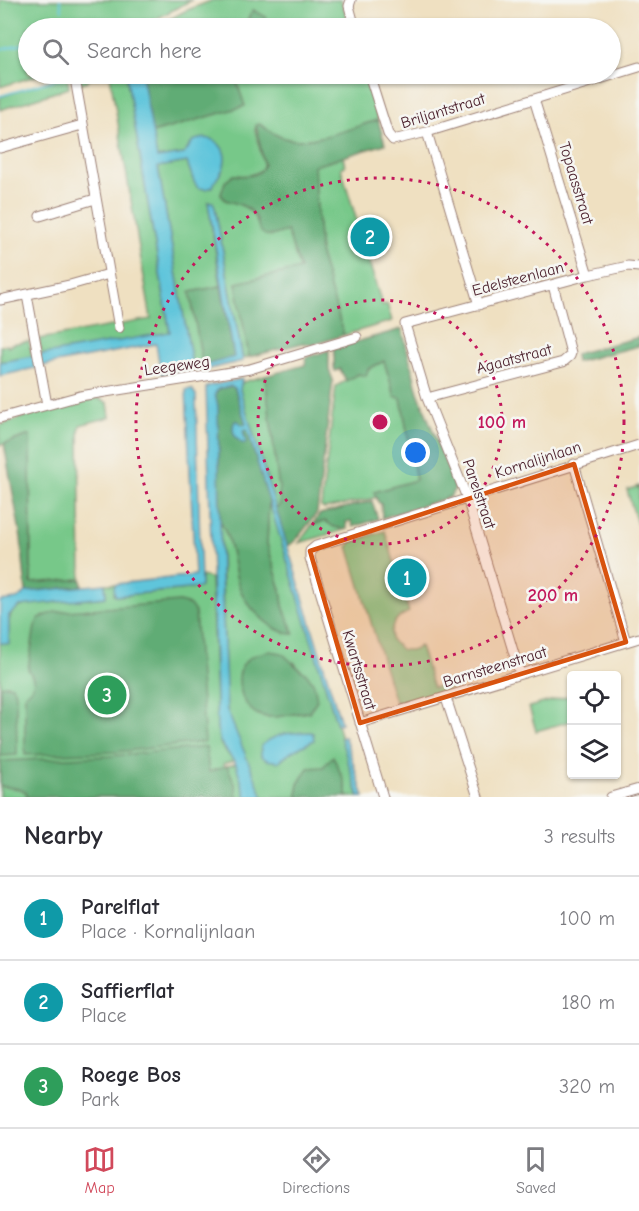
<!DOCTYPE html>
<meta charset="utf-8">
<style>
:root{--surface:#fff;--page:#f2f2f3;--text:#2b2b33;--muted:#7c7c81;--line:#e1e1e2;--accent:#d1495b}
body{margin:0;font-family:"Comic Neue",sans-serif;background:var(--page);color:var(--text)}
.controls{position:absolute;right:18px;bottom:18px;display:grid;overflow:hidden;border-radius:6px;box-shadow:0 2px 4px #0004}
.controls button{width:54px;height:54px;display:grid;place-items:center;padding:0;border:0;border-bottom:2px solid var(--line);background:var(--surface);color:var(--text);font:30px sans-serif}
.you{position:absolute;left:416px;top:453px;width:21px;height:21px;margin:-15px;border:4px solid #fff;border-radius:50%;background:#1a73e8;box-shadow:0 0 0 9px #1a73e833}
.badge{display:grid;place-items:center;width:39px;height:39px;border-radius:50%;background:var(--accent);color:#fff;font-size:20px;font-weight:700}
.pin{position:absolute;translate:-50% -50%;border:3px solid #fff;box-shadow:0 2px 6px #0006}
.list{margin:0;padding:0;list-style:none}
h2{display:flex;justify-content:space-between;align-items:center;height:78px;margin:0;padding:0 24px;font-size:26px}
h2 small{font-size:20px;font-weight:400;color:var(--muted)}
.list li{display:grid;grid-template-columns:39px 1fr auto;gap:18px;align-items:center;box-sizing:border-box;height:84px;padding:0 24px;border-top:2px solid var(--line)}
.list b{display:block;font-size:22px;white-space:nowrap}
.list p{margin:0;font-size:20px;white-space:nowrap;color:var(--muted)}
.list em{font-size:20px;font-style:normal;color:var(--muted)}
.icon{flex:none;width:33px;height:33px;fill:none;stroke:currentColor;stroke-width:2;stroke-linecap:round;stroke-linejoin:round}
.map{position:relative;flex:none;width:639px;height:797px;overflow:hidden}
.search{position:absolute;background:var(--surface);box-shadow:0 2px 4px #0004;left:18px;right:18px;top:18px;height:66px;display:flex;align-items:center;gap:15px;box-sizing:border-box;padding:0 21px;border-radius:33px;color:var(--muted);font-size:22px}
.sheet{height:330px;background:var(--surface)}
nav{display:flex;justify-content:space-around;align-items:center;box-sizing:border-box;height:84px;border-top:2px solid var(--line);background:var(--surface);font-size:16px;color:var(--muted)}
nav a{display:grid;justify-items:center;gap:3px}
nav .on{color:var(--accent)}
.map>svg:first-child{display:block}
</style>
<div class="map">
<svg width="639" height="797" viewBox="0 0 639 797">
<rect width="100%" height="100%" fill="#f6f6f2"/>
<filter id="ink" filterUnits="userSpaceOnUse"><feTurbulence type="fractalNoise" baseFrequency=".0167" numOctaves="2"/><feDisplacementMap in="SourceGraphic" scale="12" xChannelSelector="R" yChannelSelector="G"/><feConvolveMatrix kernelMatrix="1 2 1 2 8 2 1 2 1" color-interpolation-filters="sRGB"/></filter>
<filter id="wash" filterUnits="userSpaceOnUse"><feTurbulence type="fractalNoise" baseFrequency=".008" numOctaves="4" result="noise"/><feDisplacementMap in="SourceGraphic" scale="24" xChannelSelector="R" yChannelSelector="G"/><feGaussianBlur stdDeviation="1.35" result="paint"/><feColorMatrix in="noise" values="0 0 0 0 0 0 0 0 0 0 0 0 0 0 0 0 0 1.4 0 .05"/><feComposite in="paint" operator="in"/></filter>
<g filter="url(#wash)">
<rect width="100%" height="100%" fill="#efe0c1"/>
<path fill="#77c889" stroke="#60745a" stroke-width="1.5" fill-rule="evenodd" d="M0,0H192L139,28H28V74H42L0,87Z
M213,0H341L351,28H259L265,17L253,10L243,28H153L185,11Z
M76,74H126L170,333L42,355L39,339L151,319L110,76L91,79L78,85Z
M234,74H364L378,120C353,127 309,146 284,138C276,136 267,129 259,124L255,129L263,162V169C253,176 245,176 234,175L225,182L221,195L225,200C247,206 253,209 260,230L272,236L287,230L300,269L236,283L249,357L243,359L215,208L208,202L221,286L191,292L203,368L193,370L158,167L187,162L194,182L215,178L221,173L184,154L157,158L152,133L244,106Z
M67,75L69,88L0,110V97Z
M343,157L345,166L341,168L382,305L387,304L392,321L344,335L320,255L314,166Z
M29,341L32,357L0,362V346L8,345V347L11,346V344Z
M384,361L395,397H401L416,480L375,492L376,497L371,499L324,509L321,507L336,386Z
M265,376L279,489L280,505L276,509L239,387L243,382Z
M98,398L108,403L110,417L80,425L79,432L81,579L31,584L30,435L0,445V425L48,409Z
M639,486V523L637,524L627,490Z
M269,500L359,797H348L344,781L323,767L298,784V797H263L228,716L226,701L220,521C232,540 232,562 238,583C242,597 255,611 265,620C274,628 281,634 293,633L283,606L281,590L267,544ZM294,662L299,669L307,674L309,712L279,716Z
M325,521L334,527L347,529L299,543L312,525Z
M385,531L409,612C395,618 390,624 391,640L402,650H414L420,646L433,688L451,682L453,688L399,705L398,701L395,702L348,546L350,545L349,542Z
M201,576L211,578L217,728L221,745L234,761L223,764L230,797H0V643H9C9,621 4,609 30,604L106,597L105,584H116L114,595L117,596L198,588L201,586Z
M569,696L571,703V721L536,731L529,707Z
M236,764L246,797H237L235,784L227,766Z"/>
<path fill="#61ac75" stroke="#566650" stroke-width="1.5" d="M253,10L266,17L259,28H243Z
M142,74H234L245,106L152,133Z
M378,120L385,144L314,166L320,255L344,335L312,345L303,343L249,357L236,283L300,269L287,231C279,233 266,241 260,230C257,226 258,220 255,216C250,206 235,203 225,200L221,194L225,182L234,175C245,176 259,178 264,165L256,125L259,124C267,129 275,136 284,138C309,146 353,127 378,120Z
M221,286L234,357L204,366L203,368L190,292Z
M402,329L418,392L455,488L450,497L382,518L381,504L378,502L374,492L416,480L401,398L395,397L384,361L368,369L366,376L358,374L346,381L340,369L335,371L334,368V348Z
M639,337V346L576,362L575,354Z
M329,350V370L333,380L317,513L296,540L287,547L276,509L280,505L279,489L265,376L305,365L306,358Z
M231,386L235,388L246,424L243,425L236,421C228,431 237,436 246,442L243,429L247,428L269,500L267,544L281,590L283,606L294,634C271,633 244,605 238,583C232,562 232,540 220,521L218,406L215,394L218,389Z
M30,435L31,583L81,579L82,586L26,592L21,538L4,444Z
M372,501L378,519L353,527L351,521L346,522L347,529L334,527L325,521L312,525L320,514Z
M179,602L190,605L195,612L205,742L116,752L25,755V694C37,686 35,680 28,669L35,626L39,618L55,612Z
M269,651L282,653L299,669L307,674L314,684L317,700L309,712C294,712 271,722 257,714C240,705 232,673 247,660C253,654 261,653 269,651Z
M7,685L12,686L16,694L17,755L0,756V686Z
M206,747L209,772L227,766L235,784L237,797H27L26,792L20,789L0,786V761L110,756Z
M333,756L344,781L348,797H298V784L308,768L323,767Z"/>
<path fill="#5ec5db" stroke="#547283" stroke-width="1.5" d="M126,74H142L157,158L184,154L193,141C211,133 229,145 224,166C222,174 215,178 213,187L206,189L198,188L194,182L187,162L158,167L193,370L161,374L156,344L56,363L0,376V362L170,332Z
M208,202H213L215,208L243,361L204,370L203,366L234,357Z
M242,379L240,390L341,723L337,724L247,429L243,430L246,442L244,444C235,440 230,430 235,421H238L243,425L246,424L235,388L231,386L218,389L215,394L218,406L221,573L227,710L263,797H246L236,764L220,742L217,728L206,388L208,386Z
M192,389L196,395L201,586L199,588L115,596L114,587L116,584L195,575L186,390Z
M105,584L106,597L20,606L9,615V644L0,643V601L17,599L26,592Z
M310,732L313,733L314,740L293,751L278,762L267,760L261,756V746C277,732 290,733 310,732Z
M343,736L345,738L364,797H359L341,739Z"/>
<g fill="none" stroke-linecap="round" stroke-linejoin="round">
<path stroke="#5ec5db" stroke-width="2" d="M60,0L62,10
M64,20L65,28
M0,50L28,43
M0,96L64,77"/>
</g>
</g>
<g filter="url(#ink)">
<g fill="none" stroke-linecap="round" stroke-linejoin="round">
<defs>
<path id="street" d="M351,0L349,6L355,28
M369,74L388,134L393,140L427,132L639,67
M76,84L119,328
M534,99L588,275
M427,132L479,305
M0,148L82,125
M40,216L95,199
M27,295L47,405
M0,300L70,285L109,274
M427,398L563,362L570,356L571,353L553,285
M0,418L80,396L250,369L357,337
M574,464L626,642
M520,674L467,498L427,398L405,324L588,275L628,266L639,267
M446,698L478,797
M360,723L639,638
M383,797L310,558V551L316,546L639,445
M611,797L639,789"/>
</defs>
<use href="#street" stroke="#9c8076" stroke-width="11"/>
<use href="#street" stroke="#fff" stroke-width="9"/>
</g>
</g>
<path fill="#d8530f" fill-opacity="0.2" stroke="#d8530f" stroke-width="4.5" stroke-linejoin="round" d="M574,464L626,642L360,723L310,551Z"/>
<g fill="none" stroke="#c2185b" stroke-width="3" stroke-dasharray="3 6">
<circle cx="380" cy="422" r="122"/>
<circle cx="380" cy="422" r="244"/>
</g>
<g text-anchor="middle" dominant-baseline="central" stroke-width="5" stroke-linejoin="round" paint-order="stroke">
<g font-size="16" fill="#4a1f2b" stroke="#f6f6f2">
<text transform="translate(443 111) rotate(-17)">Briljantstraat</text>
<text transform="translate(576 183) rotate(73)">Topaasstraat</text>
<text transform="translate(518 279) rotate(-15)">Edelsteenlaan</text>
<text transform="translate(514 359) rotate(-15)">Agaatstraat</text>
<text transform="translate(177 366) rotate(-8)">Leegeweg</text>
<text transform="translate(538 460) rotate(-18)">Kornalijnlaan</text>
<text transform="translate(479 494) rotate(71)">Parelstraat</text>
<text transform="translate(495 667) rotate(-17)">Barnsteenstraat</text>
<text transform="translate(359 670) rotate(73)">Kwartsstraat</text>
</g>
</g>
<circle cx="380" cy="422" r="9" fill="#c2185b" stroke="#f6f6f2" stroke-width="3"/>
<g font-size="18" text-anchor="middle" font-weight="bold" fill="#c2185b" stroke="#f6f6f2" stroke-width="5" stroke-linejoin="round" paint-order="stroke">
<text x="502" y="428">100 m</text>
<text x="553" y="601">200 m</text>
</g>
</svg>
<div class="controls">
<button><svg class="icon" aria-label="locate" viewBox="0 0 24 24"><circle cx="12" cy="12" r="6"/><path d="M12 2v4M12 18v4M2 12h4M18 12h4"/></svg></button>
<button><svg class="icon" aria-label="layers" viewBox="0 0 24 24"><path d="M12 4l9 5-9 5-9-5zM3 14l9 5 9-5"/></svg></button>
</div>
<div class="you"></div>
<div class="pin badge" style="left:407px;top:578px;background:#0f9aa8">1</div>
<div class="pin badge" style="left:370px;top:237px;background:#0f9aa8">2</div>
<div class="pin badge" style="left:107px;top:695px;background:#2e9e5b">3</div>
<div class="search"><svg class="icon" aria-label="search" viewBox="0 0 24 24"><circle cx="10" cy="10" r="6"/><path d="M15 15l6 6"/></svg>Search here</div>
</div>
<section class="sheet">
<h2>Nearby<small>3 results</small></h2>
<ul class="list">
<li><span class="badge" style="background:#0f9aa8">1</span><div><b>Parelflat</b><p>Place · Kornalijnlaan</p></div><em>100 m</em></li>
<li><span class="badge" style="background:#0f9aa8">2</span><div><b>Saffierflat</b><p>Place</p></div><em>180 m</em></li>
<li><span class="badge" style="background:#2e9e5b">3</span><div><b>Roege Bos</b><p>Park</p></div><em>320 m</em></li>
</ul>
</section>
<nav>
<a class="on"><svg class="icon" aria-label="map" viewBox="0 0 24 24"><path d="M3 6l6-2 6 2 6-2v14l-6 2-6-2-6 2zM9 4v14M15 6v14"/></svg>Map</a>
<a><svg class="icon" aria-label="directions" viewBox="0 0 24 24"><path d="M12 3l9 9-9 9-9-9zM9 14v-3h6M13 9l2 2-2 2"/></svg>Directions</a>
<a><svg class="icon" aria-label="saved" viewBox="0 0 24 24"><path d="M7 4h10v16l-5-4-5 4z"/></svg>Saved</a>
</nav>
